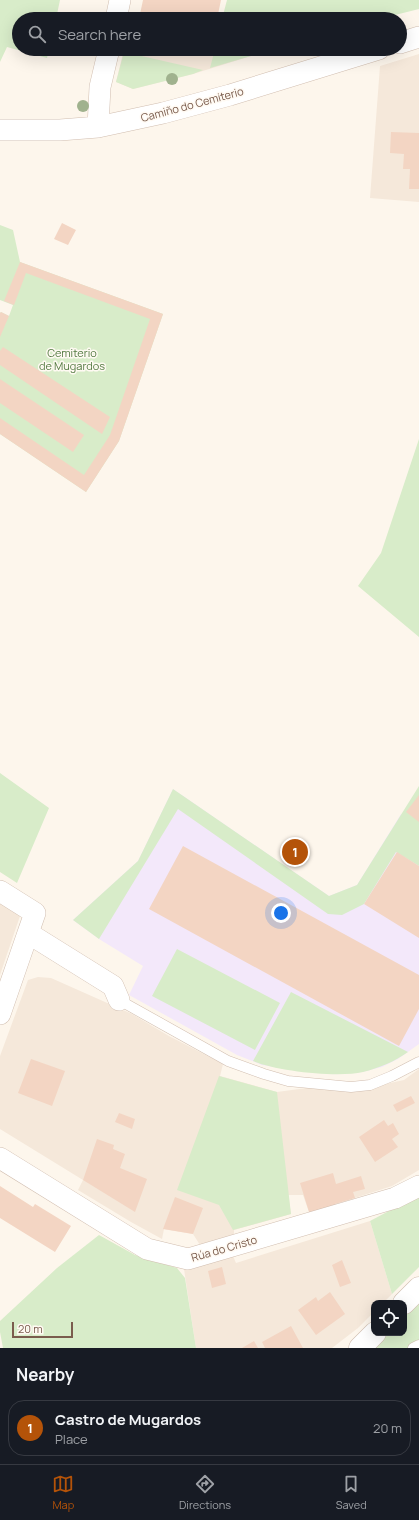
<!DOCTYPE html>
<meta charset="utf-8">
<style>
:root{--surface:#171b24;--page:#20242c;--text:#f1f3f6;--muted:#9ea1a6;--line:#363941;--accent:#b45309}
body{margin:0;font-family:Manrope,sans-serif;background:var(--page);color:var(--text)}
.controls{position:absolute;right:12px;bottom:12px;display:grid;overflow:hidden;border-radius:8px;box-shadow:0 4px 16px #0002}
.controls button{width:36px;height:36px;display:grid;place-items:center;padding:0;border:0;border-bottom:1px solid var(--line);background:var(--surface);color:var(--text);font:20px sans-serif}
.scale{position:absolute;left:12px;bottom:10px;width:61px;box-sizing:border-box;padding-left:4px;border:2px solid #7a5c4d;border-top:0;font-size:11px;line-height:14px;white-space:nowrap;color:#7a5c4d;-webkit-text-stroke:3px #fffaf3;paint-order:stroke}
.you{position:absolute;left:281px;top:913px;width:14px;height:14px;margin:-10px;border:3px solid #fff;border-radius:50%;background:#1a73e8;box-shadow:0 0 0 6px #1a73e833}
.badge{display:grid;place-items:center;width:26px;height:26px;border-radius:50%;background:var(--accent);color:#fff;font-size:13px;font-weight:700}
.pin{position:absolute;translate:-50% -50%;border:2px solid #fff;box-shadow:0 1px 4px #0006}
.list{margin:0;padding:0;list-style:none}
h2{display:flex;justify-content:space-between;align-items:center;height:52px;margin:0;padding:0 16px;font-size:17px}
h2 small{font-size:13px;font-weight:400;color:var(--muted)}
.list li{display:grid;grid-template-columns:26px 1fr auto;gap:12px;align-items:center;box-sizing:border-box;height:56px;margin:0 8px 8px;padding:0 8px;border:1px solid var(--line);border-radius:16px}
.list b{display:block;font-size:15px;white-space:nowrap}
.list p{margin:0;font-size:13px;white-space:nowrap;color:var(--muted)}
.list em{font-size:13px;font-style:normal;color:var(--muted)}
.icon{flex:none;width:22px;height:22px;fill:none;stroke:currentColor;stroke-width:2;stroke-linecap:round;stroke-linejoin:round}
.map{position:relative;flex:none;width:419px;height:1348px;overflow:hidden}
.search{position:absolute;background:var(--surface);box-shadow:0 4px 16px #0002;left:12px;right:12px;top:12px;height:44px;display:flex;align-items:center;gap:10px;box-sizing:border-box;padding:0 14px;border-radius:22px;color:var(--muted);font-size:15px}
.sheet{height:116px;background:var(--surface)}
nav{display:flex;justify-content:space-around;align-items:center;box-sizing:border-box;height:56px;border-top:1px solid var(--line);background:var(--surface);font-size:11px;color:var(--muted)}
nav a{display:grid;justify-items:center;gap:2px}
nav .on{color:var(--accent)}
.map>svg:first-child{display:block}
</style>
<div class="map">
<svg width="419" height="1348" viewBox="0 0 419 1348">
<rect width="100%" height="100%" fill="#fdf6ec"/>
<path fill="#f5e8da" d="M124,49H274L193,74L133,89L116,82Z
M419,54V202L370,198L380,66Z
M0,900L14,908L20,916L0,975Z
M38,977L51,978L132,1014L169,1036L223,1064L220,1076L277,1092L314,1087L367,1088L404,1080L419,1069V1170L392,1186L336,1204V1207L310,1215L303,1195H288L291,1214L234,1230V1237L200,1245L193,1234L164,1229L162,1239L131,1222L78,1190L83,1180L0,1129V1056L28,980Z
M370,1221L392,1294L383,1303H374V1312L358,1328L332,1348H196L184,1269L233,1256L236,1263Z"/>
<path fill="#f3e8fa" d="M173,789L329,896L357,885L401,814L419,828V1044L398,1059L382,1067L362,1072L335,1074L293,1070L262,1065L237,1055L129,995L143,966L99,939L73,920L138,861Z"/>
<path fill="#d8ecc9" d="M0,0H60L56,19H19V49H49L47,58L7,47L0,62Z
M227,0H419V9L379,19H222Z
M215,49H275L210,68Z
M124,52L203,70L193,74L133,89L116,82Z
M0,225L13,230L20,262L163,314L119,441L86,492L0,434V313L1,312L9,316L13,305L0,300Z
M419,439V637L358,586L381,553Z
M0,773L49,808L17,883L0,872Z
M419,786V866L396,852L364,904L342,915L328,914L178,809L99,939L73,920L138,861L173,789L329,896L357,885Z
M177,949L280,1003L255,1050L152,996Z
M291,992L408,1052C394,1062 379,1068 363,1072C338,1078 276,1071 253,1061Z
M219,1076L277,1092L291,1214L233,1230L219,1205L177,1190Z
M419,1195V1267L392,1294L370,1221Z
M99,1235L135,1255L177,1268L185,1278L196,1348H3L0,1332V1321L57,1268Z
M419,1303V1348H371L387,1333H404V1317Z"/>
<path fill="#f3d5c3" d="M143,0H221L217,19H139Z
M177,49H210L209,56Z
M391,132L419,133V189H409L410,169H403L404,154L390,153Z
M62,223L76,230L68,245L54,239Z
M20,262L163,314L119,441L86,492L0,434V418L84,475L110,435L150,319L26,273L14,305L4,301Z
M1,312L9,316L0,337V313Z
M3,347L110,417L102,434L0,365V351Z
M0,379L84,435L73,452L0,403Z
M419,795V822L406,812Z
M183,846L419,975V1009L399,1046L149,909Z
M397,852L419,866V938L364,904Z
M31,1059L65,1071L52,1106L18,1093Z
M411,1096L415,1103L397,1112L393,1105Z
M119,1113L135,1119L132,1129L115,1122Z
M384,1120L388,1126L393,1123L399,1134L392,1139L398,1147L375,1162L359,1137Z
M97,1139L114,1145L113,1149L125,1154L120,1168L147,1179L135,1212L83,1180Z
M333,1173L336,1184L361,1176L365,1189L353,1192L355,1198L335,1204L336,1207L310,1215L300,1183Z
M0,1186L33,1207L35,1204L71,1226L55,1252L0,1218Z
M175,1197L203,1208L193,1234L163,1229Z
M342,1260L351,1283L340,1287L332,1265Z
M222,1267L226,1284L212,1288L208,1271Z
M330,1292L345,1314L316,1335L298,1310L316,1297L318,1301Z
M291,1326L303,1348H265L262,1342Z
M254,1341L258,1348H242Z"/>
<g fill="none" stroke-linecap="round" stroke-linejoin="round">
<defs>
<path id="service" d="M119,1000L228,1061L264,1074L288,1081L351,1087L370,1085L392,1076L419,1062
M413,1348L419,1345"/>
<path id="minor" d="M116,19L120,0
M400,43L419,37
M98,127L100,87L109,49
M0,130H60L98,127L163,113L230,95L379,49
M0,891L35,913L28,933
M0,1014L28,933L113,986L119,1000
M0,1158L147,1249L188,1259L395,1198L419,1186"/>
<path id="tertiary" d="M404,1303L419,1288
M360,1348L375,1333"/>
</defs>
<use href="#service" stroke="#d1beb0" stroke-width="11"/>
<use href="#minor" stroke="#d1beb0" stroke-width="22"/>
<use href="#tertiary" stroke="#d1beb0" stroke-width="23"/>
<use href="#service" stroke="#fff" stroke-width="10"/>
<use href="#minor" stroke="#fff" stroke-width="21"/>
<use href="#tertiary" stroke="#fff" stroke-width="22"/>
</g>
<g fill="#a0b28e">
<circle cx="172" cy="79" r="6"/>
<circle cx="83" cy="106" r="6"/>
</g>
<g text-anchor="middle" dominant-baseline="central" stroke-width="3" stroke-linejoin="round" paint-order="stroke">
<g font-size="11" fill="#7a5c4d" stroke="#fffaf3">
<text transform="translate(192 104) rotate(-15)">Camiño do Cemiterio</text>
<text transform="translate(224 1248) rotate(-16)">Rúa do Cristo</text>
</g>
<g font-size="11" fill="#537a41" stroke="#fffaf3">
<text x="72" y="352">Cemiterio<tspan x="72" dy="13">de Mugardos</tspan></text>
</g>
</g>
</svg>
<div class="controls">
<button><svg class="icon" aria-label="locate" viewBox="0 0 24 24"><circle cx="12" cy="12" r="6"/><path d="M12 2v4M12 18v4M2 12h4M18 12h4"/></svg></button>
</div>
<div class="scale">20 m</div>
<div class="you"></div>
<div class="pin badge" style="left:295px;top:852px">1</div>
<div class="search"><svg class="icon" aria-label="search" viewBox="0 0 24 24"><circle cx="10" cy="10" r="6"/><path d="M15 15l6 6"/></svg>Search here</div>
</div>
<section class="sheet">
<h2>Nearby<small></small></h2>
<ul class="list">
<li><span class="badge">1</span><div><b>Castro de Mugardos</b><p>Place</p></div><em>20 m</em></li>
</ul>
</section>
<nav>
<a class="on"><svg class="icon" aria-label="map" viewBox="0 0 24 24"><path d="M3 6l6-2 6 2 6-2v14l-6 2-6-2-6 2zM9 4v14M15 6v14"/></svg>Map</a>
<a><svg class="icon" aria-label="directions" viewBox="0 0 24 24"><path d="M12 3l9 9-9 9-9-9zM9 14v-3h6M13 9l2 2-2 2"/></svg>Directions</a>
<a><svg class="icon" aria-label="saved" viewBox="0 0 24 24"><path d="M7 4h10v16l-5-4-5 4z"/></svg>Saved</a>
</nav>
